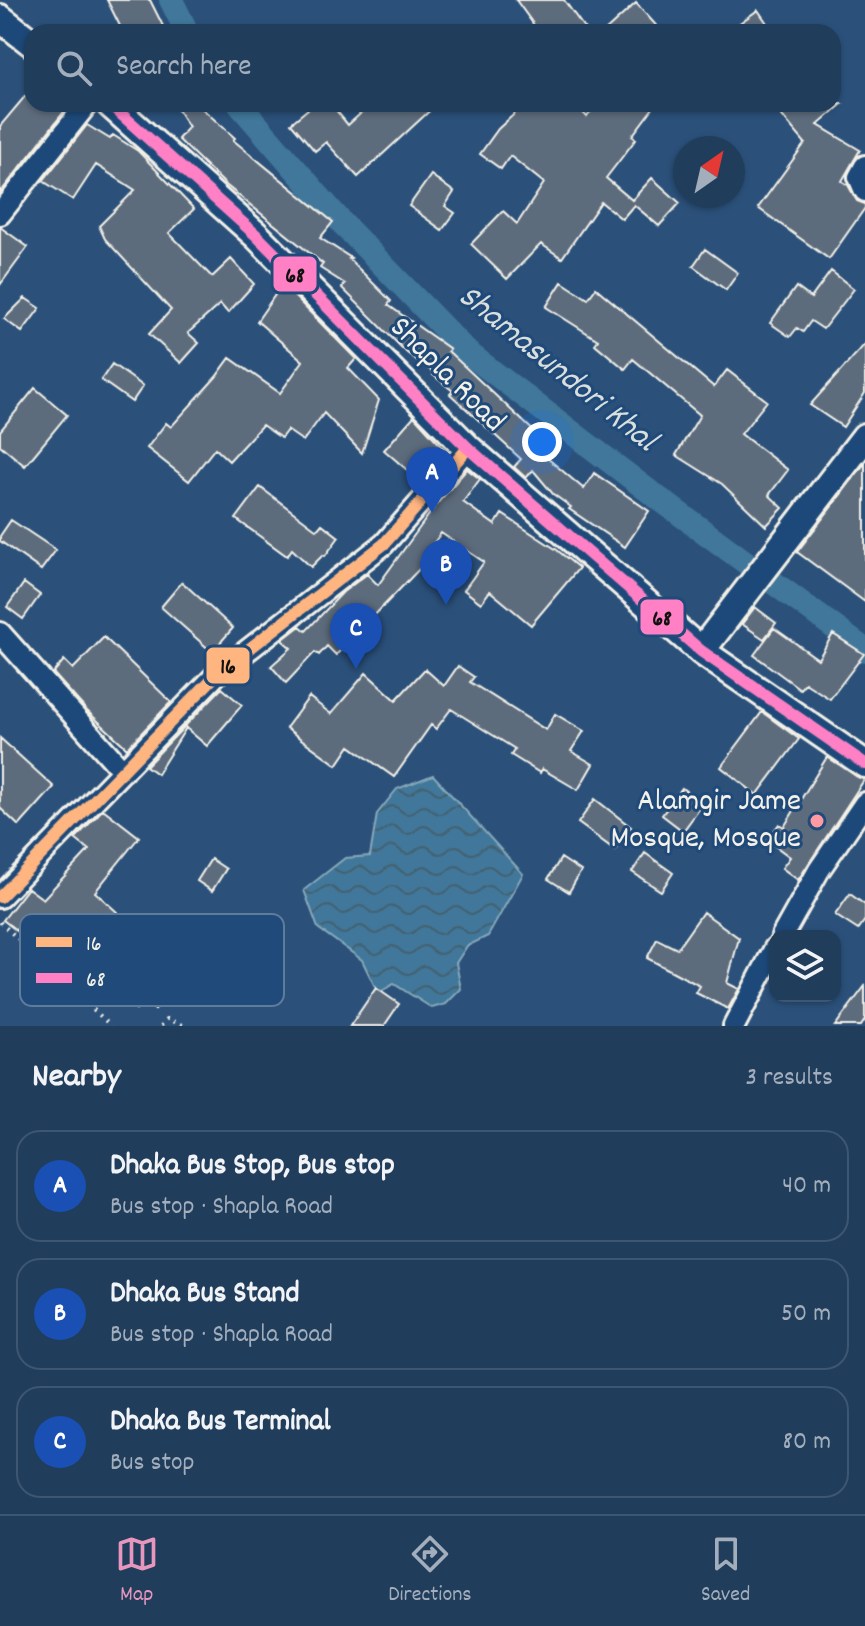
<!DOCTYPE html>
<meta charset="utf-8">
<style>
:root{--surface:#203d5c;--page:#2d4865;--text:#f1f3f6;--muted:#a2aebb;--line:#3d5672;--accent:#e797bd}
body{margin:0;font-family:Dekko,sans-serif;background:var(--page);color:var(--text)}
.controls{position:absolute;right:24px;bottom:24px;display:grid;overflow:hidden;border-radius:16px;box-shadow:0 2px 6px #0004}
.controls button{width:72px;height:72px;display:grid;place-items:center;padding:0;border:0;border-bottom:2px solid var(--line);background:var(--surface);color:var(--text);font:40px sans-serif}
.compass{position:absolute;left:673px;top:136px;width:72px;height:72px;border-radius:50%;background:var(--surface);box-shadow:0 2px 6px #0004;rotate:34deg}
.you{position:absolute;left:542px;top:442px;width:28px;height:28px;margin:-20px;border:6px solid #fff;border-radius:50%;background:#1a73e8;box-shadow:0 0 0 12px #1a73e833}
.badge{display:grid;place-items:center;width:52px;height:52px;border-radius:50%;background:var(--accent);color:#fff;font-size:26px;font-weight:700}
.pin{position:absolute;translate:-50% -66px;filter:drop-shadow(0 2px 4px #0008)}
.pin::after{content:'';position:absolute;top:42px;width:28px;height:24px;background:inherit;clip-path:polygon(0 0,100% 0,50% 100%)}
.list{margin:0;padding:0;list-style:none}
h2{display:flex;justify-content:space-between;align-items:center;height:104px;margin:0;padding:0 32px;font-size:34px}
h2 small{font-size:26px;font-weight:400;color:var(--muted)}
.list li{display:grid;grid-template-columns:52px 1fr auto;gap:24px;align-items:center;box-sizing:border-box;height:112px;margin:0 16px 16px;padding:0 16px;border:2px solid var(--line);border-radius:24px}
.list b{display:block;font-size:30px;white-space:nowrap}
.list p{margin:0;font-size:26px;white-space:nowrap;color:var(--muted)}
.list em{font-size:26px;font-style:normal;color:var(--muted)}
.icon{flex:none;width:44px;height:44px;fill:none;stroke:currentColor;stroke-width:2;stroke-linecap:round;stroke-linejoin:round}
.map{position:relative;flex:none;width:865px;height:1026px;overflow:hidden}
.search{position:absolute;background:var(--surface);box-shadow:0 2px 6px #0004;left:24px;right:24px;top:24px;height:88px;display:flex;align-items:center;gap:20px;box-sizing:border-box;padding:0 28px;border-radius:24px;color:var(--muted);font-size:30px}
.sheet{height:488px;background:var(--surface)}
nav{display:flex;justify-content:space-around;align-items:center;box-sizing:border-box;height:112px;border-top:2px solid var(--line);background:var(--surface);font-size:22px;color:var(--muted)}
nav a{display:grid;justify-items:center;gap:4px}
nav .on{color:var(--accent)}
.map>svg:first-child{display:block}
</style>
<div class="map">
<svg width="865" height="1026" viewBox="0 0 865 1026">
<defs>
<pattern id="water-waves" width="16" height="10" patternUnits="userSpaceOnUse" patternTransform="scale(2)"><rect width="16" height="10" fill="#3f779a"/><path d="M0 5q4-4 8 0t8 0" fill="none" stroke="#446070"/></pattern>
</defs>
<rect width="100%" height="100%" fill="#2b517b"/>
<filter id="ink" filterUnits="userSpaceOnUse"><feTurbulence type="fractalNoise" baseFrequency=".0125" numOctaves="2"/><feDisplacementMap in="SourceGraphic" scale="16" xChannelSelector="R" yChannelSelector="G"/><feConvolveMatrix kernelMatrix="1 2 1 2 8 2 1 2 1" color-interpolation-filters="sRGB"/></filter>
<g filter="url(#ink)">
<path fill="url(#water-waves)" stroke="#87a8b9" stroke-width="2" d="M433,775L523,874L488,936L467,946L456,963L461,989L446,1004L432,1008L394,984L378,993L362,960L318,928L304,890L345,858L370,856L377,814L397,789Z"/>
<g fill="none" stroke-linecap="round" stroke-linejoin="round">
<path stroke="#3f779a" stroke-width="24" d="M171,0L187,32
M239,104L343,224L467,352L646,489L865,650"/>
</g>
<path fill="#5d6c7d" stroke="#f4f1e8" stroke-width="2" d="M107,0H150L166,32H123Z
M516,0H564L587,32H539Z
M636,3L662,32H604Z
M758,10L773,32H727Z
M32,88V104H70L0,193V126Z
M174,104H197L235,138L233,140L333,222L320,238L351,258L349,259L391,301L388,305L450,349L448,351L540,437L545,431L558,443L546,457L584,489L594,473L649,511L625,547L569,509L571,507L553,494L533,470L526,478L514,467L521,459L450,394L453,391L433,375L434,373L407,353L342,288L345,284L320,268L323,264L227,186L178,139L189,127Z
M314,104H331L348,125L371,104H437L358,177L326,142L315,151L291,123Z
M525,104H575L587,117L597,104H656L632,136L636,139L606,178L632,200L652,178L680,203L659,226L634,205L622,219L601,202L562,258L541,244L507,279L471,244L503,211L517,224L544,183L510,156L501,169L480,154L498,129Z
M772,104H842L818,125L860,150L842,181L848,185L857,201L865,204V208L829,259L758,208L805,143Z
M87,125L110,139L113,135L138,151L194,209L169,233L212,277L231,259L254,284L228,313L220,304L188,333L199,343L181,363L149,334L171,310L105,239L99,226L135,190L96,165L73,200L43,181Z
M431,175L454,192L445,206L455,213L442,230L409,206Z
M0,227L28,247L0,285Z
M705,249L738,273L726,290L693,266Z
M831,271L854,289L823,329L811,321L803,332L797,328L790,337L770,323L796,287L811,298Z
M562,282L588,299L596,288L714,387L727,370L767,401L741,434L788,470L769,495L783,508L766,526L722,484L676,455L700,415L633,359L625,369L595,344L598,340L546,307Z
M286,288L356,359L348,368L379,400L362,453L324,413L303,441L287,430L281,438L262,425L229,461L215,448L189,481L147,448L166,423L171,427L216,377L230,358L280,393L303,361L257,321L277,292L279,294Z
M25,298L40,308L22,332L4,319Z
M865,344V393L843,427L810,405Z
M112,364L143,386L132,402L101,380Z
M35,388L67,415L25,466L0,445V431Z
M414,416L447,452L421,482L384,450Z
M865,463V602L797,552Z
M467,469L480,479L463,502L495,525L502,514L557,550L579,568L531,625L490,591L481,603L464,590L484,562L441,533L421,560L425,563L336,655L327,646L319,655L315,652L286,683L271,666L291,648L282,640L300,626L306,631L343,592L367,574L378,585L436,505Z
M260,487L317,530L322,524L339,537L325,556L323,555L311,567L292,549L287,556L236,519Z
M11,520L56,550L41,570L0,541V536Z
M182,582L233,628L212,652L161,607Z
M24,583L40,595L23,619L7,607Z
M755,607L776,623L764,639L742,624Z
M774,628L818,659L833,634L864,654L830,699L805,683L800,689L754,655Z
M104,637L171,702L127,748L86,710L53,673L64,660L73,669Z
M458,666L474,677L470,682L546,730L555,714L584,731L571,751L593,764L578,790L542,769L540,773L511,755L515,749L451,709L436,729L431,725L394,777L350,746L337,765L286,728L309,697L331,714L366,673L396,700L425,669L444,686Z
M222,688L242,705L207,746L186,728L157,774L146,766Z
M762,712L799,739L757,795L721,767Z
M0,738L54,787L19,826L0,808Z
M827,757L864,780L798,880L782,868L790,857L767,840L779,824L784,827Z
M682,788L703,804L683,831L662,815Z
M595,799L631,827L615,850L578,823Z
M103,809L139,837L95,892L187,976L155,1010L145,1001L136,1010L103,980L115,968L65,922L43,951L3,920L28,888L43,899L89,850L75,839Z
M645,853L673,873L661,891L632,872Z
M561,858L581,871L569,892L548,879Z
M211,859L226,869L212,891L197,881Z
M850,894L865,905V920L858,930L835,915Z
M703,912L739,938L727,983L739,989L728,1009L696,993L700,986L647,958L657,939L677,949Z
M865,986V1020L861,1026H835Z
M376,988L399,1004L384,1026H350Z"/>
<g fill="none" stroke-linecap="round" stroke-linejoin="round">
<defs>
<path id="minor" d="M865,166L859,177L865,191
M0,214L87,104
M0,633L123,771
M0,897L217,674L384,544L468,448
M782,936L819,870L865,803
M734,1026L775,948"/>
<path id="tertiary" d="M0,18L32,43
M110,104L256,235L468,448L701,651L865,764
M701,651L865,437"/>
</defs>
<use href="#minor" stroke="#f4f1e8" stroke-width="26"/>
<use href="#tertiary" stroke="#f4f1e8" stroke-width="32"/>
<path stroke="#f4f1e8" stroke-width="4" stroke-dasharray="2 6" stroke-linecap="butt" d="M0,922L111,1026
M161,1026L167,1019L186,1026"/>
<use href="#minor" stroke="#1f4a7a" stroke-width="20"/>
<use href="#tertiary" stroke="#1f4a7a" stroke-width="26"/>
<defs>
<path id="bus-1" d="M0,897L217,674L384,544L468,448"/>
<path id="bus-2" d="M110,104L256,235L468,448L701,651L865,764"/>
</defs>
<use href="#bus-1" stroke="#1f4a7a" stroke-width="18"/>
<use href="#bus-2" stroke="#1f4a7a" stroke-width="18"/>
<use href="#bus-1" stroke="#ffb580" stroke-width="12"/>
<use href="#bus-2" stroke="#ff80c5" stroke-width="12"/>
</g>
</g>
<circle fill="#ff9aa2" stroke="#1f4a7a" stroke-width="3" cx="817" cy="821" r="8"/>
<g text-anchor="middle" dominant-baseline="central" stroke-width="6" stroke-linejoin="round" paint-order="stroke">
<g font-size="32" fill="#f4f1e8" stroke="#1f4a7a">
<text transform="translate(446 376) rotate(45)">Shapla Road</text>
</g>
<g font-size="32" fill="#f4f1e8" stroke="#1f4a7a" text-anchor="end">
<text x="801" y="803">Alamgir Jame<tspan x="801" dy="37">Mosque, Mosque</tspan></text>
</g>
<g font-size="34" font-style="italic" fill="#d9dfdc" stroke="#1f4a7a">
<text transform="translate(556 370) rotate(39)">Shamasundori Khal</text>
</g>
</g>
<rect x="20" y="914" width="264" height="92" rx="12" fill="#1f4a7a" stroke="#5f7c9b" stroke-width="2"/>
<rect x="36" y="937" width="36" height="10" fill="#ffb580"/>
<rect x="36" y="973" width="36" height="10" fill="#ff80c5"/>
<g font-size="22" fill="#f4f1e8">
<text x="86" y="950">16</text>
<text x="86" y="986">68</text>
</g>
<g stroke="#1f4a7a" stroke-width="3">
<rect x="272" y="255" width="46" height="38" rx="8" fill="#ff80c5"/>
<rect x="639" y="598" width="46" height="38" rx="8" fill="#ff80c5"/>
<rect x="205" y="646" width="46" height="39" rx="8" fill="#ffb580"/>
</g>
<g font-size="22" text-anchor="middle" font-weight="bold" fill="#111">
<text x="295" y="282">68</text>
<text x="662" y="625">68</text>
<text x="228" y="673">16</text>
</g>
</svg>
<div class="controls">
<button><svg class="icon" aria-label="layers" viewBox="0 0 24 24"><path d="M12 4l9 5-9 5-9-5zM3 14l9 5 9-5"/></svg></button>
</div>
<svg class="compass" viewBox="-18 -18 36 36"><path d="M0-13l5 13h-10z" fill="#e53935"/><path d="M0 13l5-13h-10z" fill="#a2aebb"/></svg>
<div class="you"></div>
<div class="pin badge" style="left:432px;top:513px;background:#1a4fb4">A</div>
<div class="pin badge" style="left:446px;top:605px;background:#1a4fb4">B</div>
<div class="pin badge" style="left:356px;top:669px;background:#1a4fb4">C</div>
<div class="search"><svg class="icon" aria-label="search" viewBox="0 0 24 24"><circle cx="10" cy="10" r="6"/><path d="M15 15l6 6"/></svg>Search here</div>
</div>
<section class="sheet">
<h2>Nearby<small>3 results</small></h2>
<ul class="list">
<li><span class="badge" style="background:#1a4fb4">A</span><div><b>Dhaka Bus Stop, Bus stop</b><p>Bus stop · Shapla Road</p></div><em>40 m</em></li>
<li><span class="badge" style="background:#1a4fb4">B</span><div><b>Dhaka Bus Stand</b><p>Bus stop · Shapla Road</p></div><em>50 m</em></li>
<li><span class="badge" style="background:#1a4fb4">C</span><div><b>Dhaka Bus Terminal</b><p>Bus stop</p></div><em>80 m</em></li>
</ul>
</section>
<nav>
<a class="on"><svg class="icon" aria-label="map" viewBox="0 0 24 24"><path d="M3 6l6-2 6 2 6-2v14l-6 2-6-2-6 2zM9 4v14M15 6v14"/></svg>Map</a>
<a><svg class="icon" aria-label="directions" viewBox="0 0 24 24"><path d="M12 3l9 9-9 9-9-9zM9 14v-3h6M13 9l2 2-2 2"/></svg>Directions</a>
<a><svg class="icon" aria-label="saved" viewBox="0 0 24 24"><path d="M7 4h10v16l-5-4-5 4z"/></svg>Saved</a>
</nav>
